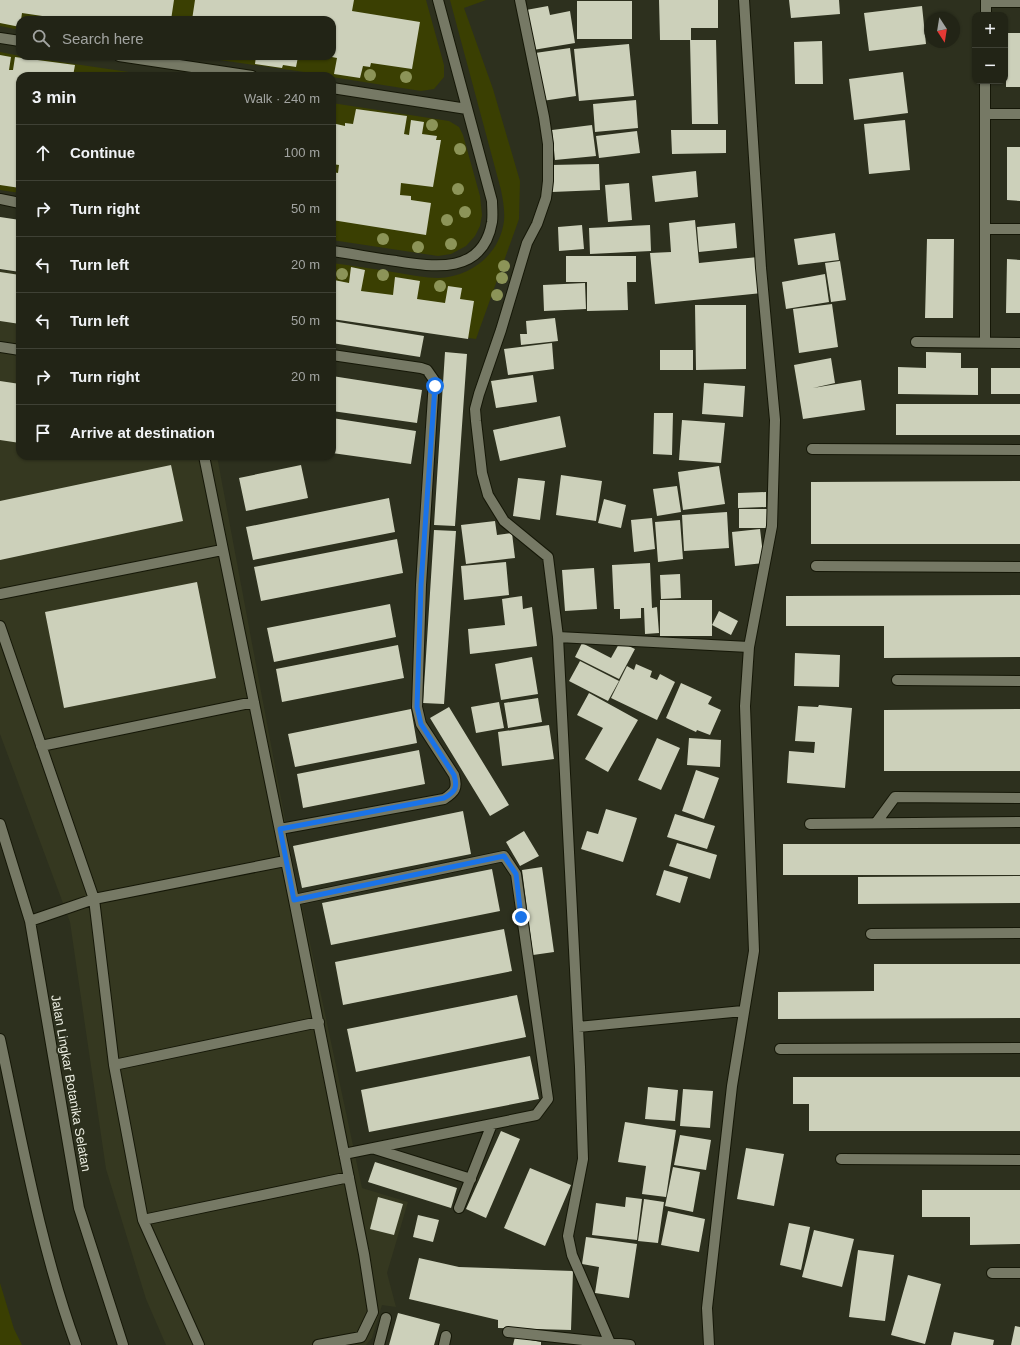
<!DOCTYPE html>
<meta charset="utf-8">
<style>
:root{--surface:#222416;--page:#2e3023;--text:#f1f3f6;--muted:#a2a4a1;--line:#3f4135}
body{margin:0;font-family:Helvetica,sans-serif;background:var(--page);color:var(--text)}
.controls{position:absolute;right:12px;top:12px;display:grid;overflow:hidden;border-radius:8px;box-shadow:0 1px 3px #0004}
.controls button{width:36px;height:36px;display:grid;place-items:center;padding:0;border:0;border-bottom:1px solid var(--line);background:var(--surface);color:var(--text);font:20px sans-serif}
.compass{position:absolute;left:924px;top:12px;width:36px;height:36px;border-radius:50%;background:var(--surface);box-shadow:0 1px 3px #0004;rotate:168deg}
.stop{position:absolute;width:12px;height:12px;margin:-9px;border:3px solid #1a73e8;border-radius:50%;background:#fff}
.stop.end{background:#1a73e8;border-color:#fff;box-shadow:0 1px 4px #0008}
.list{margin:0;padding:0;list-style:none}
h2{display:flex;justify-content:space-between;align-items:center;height:52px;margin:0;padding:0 16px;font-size:17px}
h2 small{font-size:13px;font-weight:400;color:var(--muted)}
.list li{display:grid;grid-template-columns:26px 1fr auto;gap:12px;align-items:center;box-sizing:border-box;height:56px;padding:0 16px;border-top:1px solid var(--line)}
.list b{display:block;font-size:15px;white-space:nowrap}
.list em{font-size:13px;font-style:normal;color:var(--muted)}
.icon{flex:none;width:22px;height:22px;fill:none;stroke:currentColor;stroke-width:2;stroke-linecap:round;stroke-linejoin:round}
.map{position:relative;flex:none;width:1020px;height:1345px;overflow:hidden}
.search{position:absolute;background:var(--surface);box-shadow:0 1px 3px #0004;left:16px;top:16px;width:320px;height:44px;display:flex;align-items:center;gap:10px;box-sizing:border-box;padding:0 14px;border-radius:12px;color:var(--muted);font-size:15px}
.panel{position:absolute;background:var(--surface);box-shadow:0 1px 3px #0004;left:16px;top:72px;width:320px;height:388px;border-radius:12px}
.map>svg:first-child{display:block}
</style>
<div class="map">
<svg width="1020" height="1345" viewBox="0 0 1020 1345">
<rect width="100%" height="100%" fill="#2d301e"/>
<path fill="#353820" d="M0,270L20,273V456H217L294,868L362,1188L408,1202L387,1273L396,1307L382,1305L372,1338L366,1345H166L146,1299L106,1169L70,922L0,734Z"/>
<path fill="#3a3f02" d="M0,0H426L444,65V77L434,89L421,91L332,77V76L192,56H332V20H20V30L0,26Z
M450,0H486L464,8L493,89L520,181L519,219L476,339L332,318V263C354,266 376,269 399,273C412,275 425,278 438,278C471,277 500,254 504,221C505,211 503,200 501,190Z
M0,52L20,56L156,76H20V193L0,190Z
M332,103L449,121L459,127L463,135L480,196L482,215L480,226L475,236L466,246L451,254L438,256L332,240Z
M0,1283L14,1329L22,1345H0Z"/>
<path fill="#ccd0ba" d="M0,0H174L171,20H48L49,17L22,13L20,27L0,23Z
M195,0H354L352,11L420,22L412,69L371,63L370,67L363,66L360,78L334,74L337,58L332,57V20H192Z
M659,0H718V28H691V40H660Z
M789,0H839L840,14L791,18Z
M577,1H632V39H577Z
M548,6L550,15L570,11L575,43L533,50L526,10Z
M922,6L926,44L869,51L864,13Z
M1006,33H1020V87H1006Z
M690,40H716L718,124H692Z
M822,41L823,84H795L794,42Z
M629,44L634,96L579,101L574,49Z
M570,48L576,96L542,101L535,53Z
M0,55L11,57L9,70H13L15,57L75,65L73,76H20V188L0,185Z
M223,56H246L245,60Z
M256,56H317L316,60L298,57L296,67L283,65L282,68L255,64Z
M903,72L908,113L854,120L849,79Z
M636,100L638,128L595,132L593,104Z
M356,109L407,116L404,134L409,135L411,120L424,122L422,134L437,136L436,140H441L433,187L401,183L400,195L411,196V200L431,203L426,235L332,220V172L338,173L339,165L332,164V123L345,126V123L353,124Z
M905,120L910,170L869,174L864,124Z
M592,125L596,156L555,160L552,130Z
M671,130H726V153L672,154Z
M637,131L640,153L599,158L596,136Z
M1007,147H1020V201L1007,200Z
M599,164L600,190L552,192L551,165Z
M696,171L698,197L655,202L652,176Z
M629,183L632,220L608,222L605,185Z
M0,217L20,220V272L0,269Z
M695,220L699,263L758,257L762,293L655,304L650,253L671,252L669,223Z
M735,223L737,248L699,252L697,227Z
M582,225L584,249L559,251L558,227Z
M650,225L651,251L590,254L589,228Z
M835,233L839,260L798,265L794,239Z
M927,239H954L953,318H925Z
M566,256H636V282H627L628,310L587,311V282H566Z
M1007,259L1020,260V313H1006Z
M840,261L846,300L831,302L825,263Z
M351,267L365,270L361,291L393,295L395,277L420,281L417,299L445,303L448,286L462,288L460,299L474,301L468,339L332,319V286L334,280L349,283Z
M0,272L20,275V324L0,321Z
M825,274L829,302L786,309L782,282Z
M585,283L586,309L544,311L543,285Z
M832,304L838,347L799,353L793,309Z
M695,305H746V369L696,370Z
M555,318L558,341L521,345L520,334H527L526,321Z
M332,321L424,336L420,357L332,343Z
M552,343L554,369L508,375L504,349Z
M660,350H693V370H660Z
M445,352L467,354L455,526L434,525Z
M926,352L961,353V368H978V395L898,394V367L926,368Z
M831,358L835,383L813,388L861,380L865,410L803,419L794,365Z
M991,368H1020V394H991Z
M533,375L537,402L496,408L491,381Z
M332,376L422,390L417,423L332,411Z
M0,381L20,384V443L0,440Z
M704,383L745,386L743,417L702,414Z
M896,404H1020V435H896Z
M654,413H673L672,455L653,454Z
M560,416L566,447L500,461L493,430Z
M332,418L416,431L411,464L332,453Z
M682,420L725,423L721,463L679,460Z
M171,465L183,521L0,560V501Z
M301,465L308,498L246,511L239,478Z
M719,466L725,504L683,510L678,472Z
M561,475L602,481L596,521L556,515Z
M518,478L545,481L540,520L513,516Z
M1020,481V544H811V482Z
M677,486L681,512L657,516L653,489Z
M766,492V507L738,508V493Z
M389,498L395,532L253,560L246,527Z
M604,499L626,505L621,528L598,523Z
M739,509H768L769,528H739Z
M727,512L729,548L684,551L682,515Z
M652,518L655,549L634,552L631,520Z
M680,520L683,559L658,562L655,522Z
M495,521L497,535L512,533L515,558L466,564L461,525Z
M760,529L764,563L735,566L732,532Z
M434,530L456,531L444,704L423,703Z
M397,539L403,573L261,601L254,567Z
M506,562L509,595L464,600L461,566Z
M650,563L652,608L657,607L659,633L645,634L644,608H641V618L620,619V609H614L612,565Z
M594,568L597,609L565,611L562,570Z
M680,574L681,598L661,599L660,575Z
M197,582L216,678L64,708L45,612Z
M1020,595V657L884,658V626H786V596Z
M522,596L523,609L532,607L537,646L470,654L468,629L505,625L502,599Z
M660,600H712V636H660Z
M390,604L396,637L274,662L267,628Z
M719,611L738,621L731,635L712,625Z
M620,642L635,649L619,679L575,657L582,643L611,658Z
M398,645L404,678L282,702L276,669Z
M795,653L840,655L839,687L794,686Z
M532,657L538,694L501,700L495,664Z
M580,661L619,681L608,701L569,681Z
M636,664L652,671L650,677L657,680L660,674L675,682L657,720L611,698L627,666L634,670Z
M681,683L712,697L708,704L721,710L710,735L697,730L696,732L666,718Z
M589,693L638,720L608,772L585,759L603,728L577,715Z
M538,698L542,722L508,728L504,703Z
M499,702L504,728L476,733L471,707Z
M819,705L852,708L845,788L787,783L789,751L814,753L815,742L795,741L798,706L818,707Z
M449,707L509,805L490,816L430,718Z
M411,709L417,743L295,767L288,734Z
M1020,709V771H884V710Z
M549,725L554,759L502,766L498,732Z
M657,738L680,748L661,790L638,780Z
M689,738L721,740L720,767L687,765Z
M419,750L425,784L303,808L297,774Z
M696,770L719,778L704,819L682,811Z
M606,809L637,818L623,862L581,849L587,831L598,834Z
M463,811L471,854L302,888L293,846Z
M675,814L715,826L707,849L667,837Z
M524,831L539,856L520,866L506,842Z
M677,843L717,855L710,879L669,866Z
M783,844H1020V875H783Z
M542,867L554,952L533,955L522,870Z
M492,869L500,911L331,945L322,903Z
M664,870L688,877L680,903L656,895Z
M1020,876V903L858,904V877Z
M504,929L512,971L343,1005L335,962Z
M874,964H1020V1018L778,1019V992L874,991Z
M517,995L526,1037L356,1072L347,1029Z
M530,1056L539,1099L369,1132L361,1090Z
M793,1077H1020V1131H809V1104H793Z
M648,1087L678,1090L675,1121L645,1119Z
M683,1089L713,1091L710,1128L680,1126Z
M625,1122L676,1130L666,1197L642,1194L646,1166L618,1162Z
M501,1131L520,1139L486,1218L466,1209Z
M680,1135L711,1140L706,1170L674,1165Z
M746,1148L784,1154L774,1206L737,1199Z
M375,1162L457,1188L451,1208L368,1182Z
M673,1167L700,1172L693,1212L665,1206Z
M530,1168L571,1185L545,1246L504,1228Z
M922,1190H1020V1244L970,1245V1217H922Z
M378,1197L403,1204L394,1235L370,1229Z
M626,1197L642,1199L637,1240L592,1235L596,1203L625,1207Z
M644,1199L664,1202L658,1243L638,1241Z
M668,1211L705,1219L699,1252L661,1245Z
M418,1215L439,1220L433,1242L413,1237Z
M789,1223L810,1227L801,1270L780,1265Z
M814,1230L854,1239L842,1287L802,1277Z
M586,1237L637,1244L629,1298L595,1293L599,1267L582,1264Z
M858,1250L894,1255L885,1321L849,1317Z
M419,1258L459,1267L573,1271L571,1330L498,1328V1320L409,1299Z
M908,1275L941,1284L925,1344L891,1335Z
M398,1313L440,1324L434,1345H389Z
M1015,1326L1020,1327V1345H1011Z
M954,1332L994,1340L993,1345H951Z
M515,1337L541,1342V1345H513Z"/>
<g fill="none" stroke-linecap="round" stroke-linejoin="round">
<defs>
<path id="minor" d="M520,0L544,117L548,144V181L546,198L537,224L527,243L501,330L479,394L475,409L476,421L482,473L488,495L504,521L548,557L558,637
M986,2H1020
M986,15V0
M0,38L20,41
M119,56L252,76
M332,88L467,109
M985,114H1020
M0,199L20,203
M985,229H1020
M332,251C353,254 374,258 396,261C434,267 483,275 492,222C493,215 492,207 492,201L438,0
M916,342L1020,343
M985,342V81
M0,347L20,350
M812,449L1020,450
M204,456L294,900L364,1254L373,1312L361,1337L318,1345
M816,566L1020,567
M0,594L222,550
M0,626L94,899L114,1065L143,1220L199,1345
M897,680L1020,681
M41,746L254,702
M876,823L895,797L1020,798
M0,824L30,921L79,1208L123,1345
M810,824L1020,822
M280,829L444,799C455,792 458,788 454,775L421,724L417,707L421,585L434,380L427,370L421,368L332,355
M294,900L504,856L516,874L548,1099L536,1115L344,1154
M30,921L94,899L285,861
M871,934L1020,933
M578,1027L743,1011
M0,1039C22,1141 40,1246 76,1345
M780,1049L1020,1048
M114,1065L319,1022
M375,1149L471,1179
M841,1159L1020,1160
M459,1208L492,1124
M143,1220L349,1177
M992,1273H1020
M508,1332L630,1345
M610,1343L572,1255L568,1236L583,1159L580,1067L558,637L749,647
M379,1345L386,1318
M444,1345L446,1336
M709,1345L707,1308L732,1086L754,951L745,706L749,647L772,526L775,420L761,268L744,0"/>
</defs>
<use href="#minor" stroke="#151707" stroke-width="12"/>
<use href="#minor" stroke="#767965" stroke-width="10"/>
</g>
<g fill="#8c9458">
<circle cx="370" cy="75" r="6"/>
<circle cx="406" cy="77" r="6"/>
<circle cx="432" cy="125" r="6"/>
<circle cx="460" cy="149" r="6"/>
<circle cx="458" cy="189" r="6"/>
<circle cx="465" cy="212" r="6"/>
<circle cx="447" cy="220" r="6"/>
<circle cx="383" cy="239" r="6"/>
<circle cx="451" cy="244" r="6"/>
<circle cx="418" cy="247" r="6"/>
<circle cx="504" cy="266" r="6"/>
<circle cx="342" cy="274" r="6"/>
<circle cx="383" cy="275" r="6"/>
<circle cx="502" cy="278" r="6"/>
<circle cx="440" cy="286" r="6"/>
<circle cx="497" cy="295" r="6"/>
</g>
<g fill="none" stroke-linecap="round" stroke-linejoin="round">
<path stroke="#1a73e8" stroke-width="5" d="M435,386L421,585L417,707L421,724L454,775C458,788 455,792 444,798L280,829L294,900L504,856L516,874L521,917"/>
</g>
<g text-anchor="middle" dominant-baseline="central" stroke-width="4" stroke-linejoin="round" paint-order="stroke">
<g font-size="13" fill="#eef0e4" stroke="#2d301e">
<text transform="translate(71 1083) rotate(80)">Jalan Lingkar Botanika Selatan</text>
</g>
</g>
</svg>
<div class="controls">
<button>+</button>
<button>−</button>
</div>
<svg class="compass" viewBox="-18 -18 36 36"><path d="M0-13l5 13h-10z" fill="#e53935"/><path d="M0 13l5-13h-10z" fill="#a2a4a1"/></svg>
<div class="stop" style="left:435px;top:386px"></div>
<div class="stop end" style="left:521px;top:917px"></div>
<div class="search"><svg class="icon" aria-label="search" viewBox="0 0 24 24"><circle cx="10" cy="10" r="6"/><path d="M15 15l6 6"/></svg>Search here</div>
<section class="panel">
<h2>3 min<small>Walk · 240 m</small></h2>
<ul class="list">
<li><svg class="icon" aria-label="ahead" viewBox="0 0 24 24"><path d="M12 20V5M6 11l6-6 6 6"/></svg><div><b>Continue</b></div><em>100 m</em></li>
<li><svg class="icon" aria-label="right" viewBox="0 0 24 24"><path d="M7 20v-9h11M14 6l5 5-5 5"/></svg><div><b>Turn right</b></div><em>50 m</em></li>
<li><svg class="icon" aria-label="left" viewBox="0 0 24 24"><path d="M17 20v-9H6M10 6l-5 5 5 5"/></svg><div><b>Turn left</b></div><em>20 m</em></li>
<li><svg class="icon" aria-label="left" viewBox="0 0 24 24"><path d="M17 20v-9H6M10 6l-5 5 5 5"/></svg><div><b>Turn left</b></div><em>50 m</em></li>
<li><svg class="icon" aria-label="right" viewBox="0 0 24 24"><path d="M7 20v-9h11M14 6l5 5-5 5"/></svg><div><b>Turn right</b></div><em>20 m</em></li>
<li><svg class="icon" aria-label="arrive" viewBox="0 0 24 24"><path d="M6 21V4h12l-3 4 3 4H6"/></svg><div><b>Arrive at destination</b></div></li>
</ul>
</section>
</div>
